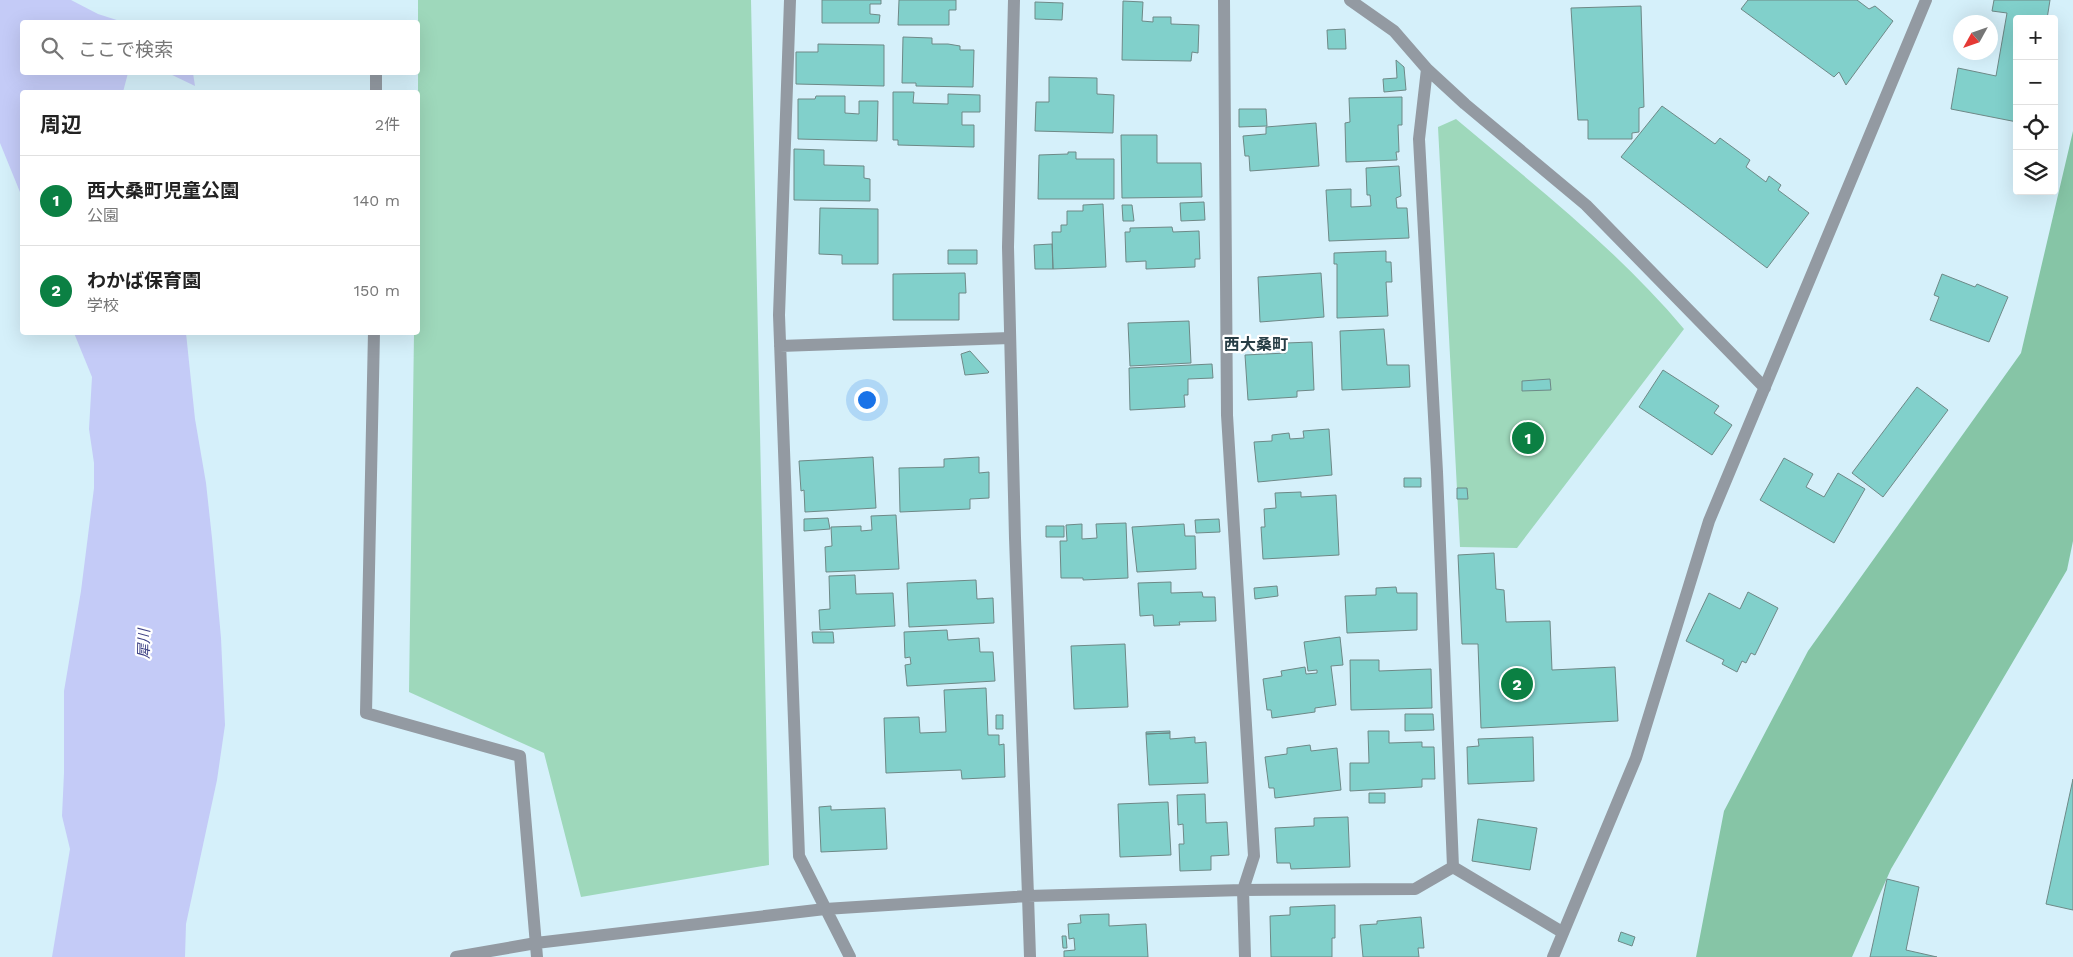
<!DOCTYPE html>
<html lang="ja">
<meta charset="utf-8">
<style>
:root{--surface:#fff;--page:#f6f6f6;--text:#222;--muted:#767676;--line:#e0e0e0;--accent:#0b8043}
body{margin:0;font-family:"Work Sans","Noto Sans JP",sans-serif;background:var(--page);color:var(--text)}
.controls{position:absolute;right:15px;top:15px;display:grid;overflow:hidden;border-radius:5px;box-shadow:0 5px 20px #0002}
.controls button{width:45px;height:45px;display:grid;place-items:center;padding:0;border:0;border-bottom:1px solid var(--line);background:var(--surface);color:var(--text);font:25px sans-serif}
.compass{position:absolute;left:1953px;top:15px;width:45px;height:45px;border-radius:50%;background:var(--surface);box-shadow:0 5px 20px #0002;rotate:230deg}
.you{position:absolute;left:866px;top:399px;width:18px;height:18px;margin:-12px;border:4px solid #fff;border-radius:50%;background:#1a73e8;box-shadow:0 0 0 8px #1a73e833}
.badge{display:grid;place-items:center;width:32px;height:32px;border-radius:50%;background:var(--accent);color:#fff;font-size:16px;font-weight:700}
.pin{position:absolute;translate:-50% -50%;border:2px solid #fff;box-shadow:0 1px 5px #0006}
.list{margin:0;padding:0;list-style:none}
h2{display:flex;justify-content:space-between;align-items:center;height:65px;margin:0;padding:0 20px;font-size:21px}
h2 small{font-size:16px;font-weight:400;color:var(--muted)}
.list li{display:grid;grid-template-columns:32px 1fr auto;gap:15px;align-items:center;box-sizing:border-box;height:90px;padding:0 20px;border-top:1px solid var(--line)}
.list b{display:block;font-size:19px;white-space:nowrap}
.list p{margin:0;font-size:16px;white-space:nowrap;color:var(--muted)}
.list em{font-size:16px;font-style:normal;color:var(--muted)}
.icon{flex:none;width:28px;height:28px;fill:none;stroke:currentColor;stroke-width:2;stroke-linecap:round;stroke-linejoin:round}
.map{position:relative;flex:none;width:2073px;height:957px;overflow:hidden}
.search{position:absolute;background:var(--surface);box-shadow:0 5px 20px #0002;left:20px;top:20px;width:400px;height:55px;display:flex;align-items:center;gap:12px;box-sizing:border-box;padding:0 18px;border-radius:5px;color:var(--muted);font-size:19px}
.panel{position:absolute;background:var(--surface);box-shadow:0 5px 20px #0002;left:20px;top:90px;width:400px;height:245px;border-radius:5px}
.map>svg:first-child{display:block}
</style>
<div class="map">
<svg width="2073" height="957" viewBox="0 0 2073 957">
<rect width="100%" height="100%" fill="#d5f0fa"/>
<path fill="#9ed8bb" d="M418,0H751L769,865L581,897L544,753L409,692L414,333L418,332Z
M1456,119C1535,186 1617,249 1684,329L1517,548L1460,547L1438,127Z"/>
<path fill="#86c5a6" d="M2073,131V541L2067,570L1891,869L1852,957H1696L1724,811L1808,651L2021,353Z"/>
<path fill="#c4cbf7" d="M0,0H71L98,14L123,22H22V72L128,73L123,92H22V197L0,143Z
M168,73H193L195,86Z
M74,333H186L195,419L206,483L212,538L221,638L225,725L217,780L186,924L185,957H52L70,849L62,816L64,773V691L81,591L94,488V463L89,429L92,377Z"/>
<path fill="#81d0cb" stroke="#6e8987" d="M822,0H881V4H870V14L880,15L879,23H822Z
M899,0H956V10H949V25H898Z
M1748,0H1857L1869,9L1875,6L1893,21L1846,85L1839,72L1834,77L1741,9Z
M1994,0H2050L2047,19H2017V122L1951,109L1958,68L1996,76L2007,13L1992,11Z
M1123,1L1143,2L1142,21L1153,22V17H1171V24L1199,25L1198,53L1192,52L1191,61L1122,60Z
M1035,2L1063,3L1062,20L1035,19Z
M1641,6L1644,107L1639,108V132L1632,133V139H1588V120H1578L1571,8Z
M1345,29L1346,49H1328L1327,30Z
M903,37L932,38V44H948L960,46V50H974L973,87L916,86V83H902Z
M818,44L884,45V86L796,84V52H818Z
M1396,60L1404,67L1406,90L1384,92L1383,79L1397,78Z
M1049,77L1097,78V94L1114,95L1113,133L1035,131L1036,102H1049Z
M893,92H914L913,103L948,104V94L980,95V112H962V125H974V147L898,145V140H893Z
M816,96H845V113L859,114V101H878L877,141L798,139V99H815Z
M1402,97V125H1398L1399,152H1396L1397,160L1346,162L1345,123L1350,122L1349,98Z
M1662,106L1715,144L1720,138L1750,160L1746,167L1766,182L1769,176L1781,185L1778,190L1809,213L1767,268L1621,157Z
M1239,109H1266L1267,126L1239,127Z
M1316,123L1319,166L1250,171L1249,156H1245L1243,136L1266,134V127Z
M1121,135H1157V163H1201L1202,197L1122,198Z
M794,149L824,150V165L864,166V178L870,179V201L794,200Z
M1068,152H1076V159H1114V199H1038L1039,155L1068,154Z
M1399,166L1401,196L1396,198L1397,208H1407L1409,238L1329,241L1326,190L1351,189V207L1371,206L1370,195H1367L1366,168Z
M1204,202L1205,220L1181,221L1180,203Z
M1103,204L1106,267L1053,269L1052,232H1061V225H1067V211H1083V205Z
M1122,205H1132L1134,221H1123Z
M820,208L878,209V264H842V255L819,254Z
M1172,227L1173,232L1199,231L1200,259H1195V267L1146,269V261L1126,262L1125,232H1130V228Z
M1052,244L1053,269H1035L1034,245Z
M948,250H977V264H948Z
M1386,251V262H1391L1392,282H1386L1388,316L1337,318V264H1334V253Z
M965,273L966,293H959V320H893V274Z
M1321,273L1324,317L1260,322L1258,277Z
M1942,274L1975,287L1977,284L2008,297L1989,342L1930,320L1939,297L1934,295Z
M1189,321L1191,363L1130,366L1128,323Z
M1384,329L1387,365H1409L1410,387L1342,390L1340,331Z
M1312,342L1314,390L1297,391V397L1248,400L1245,355L1286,353V343Z
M970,351L989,372L988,373L965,375L961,354Z
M1212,364L1213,378L1188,379V395H1184L1185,407L1130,410L1129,368Z
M1663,370L1719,406L1714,413L1732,425L1712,455L1639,407Z
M1550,379L1551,390L1522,391V381Z
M1917,387L1948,410L1883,497L1852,473Z
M1329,429L1332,475L1258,482L1254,442L1272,441V435L1289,433L1290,439L1304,438L1303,431Z
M873,457L876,508L805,512L804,490L801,491L799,461Z
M979,457V473L989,472V498L970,499V509L900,512L899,468L944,467V459Z
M1784,458L1813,474L1806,487L1824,497L1838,473L1865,489L1834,543L1760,500Z
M1404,478H1421V487H1404Z
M1457,488H1467L1468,499H1457Z
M1301,492V497L1336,495L1339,555L1263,559L1261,527H1265L1264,509L1276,508L1275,493Z
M896,515L899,569L826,572L825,547L832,546L831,527L861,526V531L872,530L871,516Z
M828,518L830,529L804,531V519Z
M1219,519L1220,532L1196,533L1195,520Z
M1126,523L1128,578L1083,580V578H1061L1060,541H1067L1066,525L1082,524V539L1097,538L1096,524Z
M1184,524L1185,536H1195L1196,569L1137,572L1132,527Z
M1046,526H1064V537H1046Z
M1494,553L1496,589L1504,590L1506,622L1550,621L1552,670L1615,667L1618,721L1481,728L1478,644H1462L1458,555Z
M855,575L856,594L893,593L895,626L820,630L819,610L830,609L829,576Z
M976,580L977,599L993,598L994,623L909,627L907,583Z
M1171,582V593L1202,592L1203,597H1215L1216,621L1179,622L1180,625L1154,626L1153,615L1140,616L1138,583Z
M1277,586L1278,596L1255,599L1254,588Z
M1396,587L1397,593H1417V630L1347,633L1345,596L1376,595V588Z
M1748,592L1778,608L1755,655L1751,653L1746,663L1742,661L1737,672L1722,664L1724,660L1686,641L1709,593L1740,609Z
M947,630L948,640L979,638L980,652H993L995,681L907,686L905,665L911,664L910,657L905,658L904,632Z
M812,632H833L834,643H813Z
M1340,637L1343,665L1331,666L1336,705L1315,708V712L1272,718L1271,710H1267L1263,679L1282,676L1281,671L1305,667L1306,674L1317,673V670L1308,671L1304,642Z
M1125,644L1128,707L1074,709L1071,646Z
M1350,660H1379V671L1431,669L1432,708L1351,710Z
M986,688L988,735H999V745L1004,744L1005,777L962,779L961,770L886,773L884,718L919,717L920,733L946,732L944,690Z
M1405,714H1433L1434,730L1405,731Z
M996,715H1003V729H996Z
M1170,731V733L1146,734V732Z
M1368,731H1389V743L1422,742V747H1434L1435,779H1422V787L1350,791V763H1369Z
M1170,733V739L1195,737V743L1206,742L1208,783L1149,785L1146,734Z
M1533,737L1534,781L1468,784L1467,747L1479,746L1478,739Z
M1310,745L1311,751L1337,748L1341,790L1275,798L1274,788H1269L1265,757L1287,754V748Z
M2073,779V910L2046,904Z
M1369,793H1385V803H1369Z
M1205,794L1206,823L1227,822L1229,855L1211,856V870L1180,871L1179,844H1184L1183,824L1178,825L1177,795Z
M1168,802L1171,855L1120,857L1118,804Z
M831,806V810L885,808L887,849L821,852L819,807Z
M1348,817L1350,867L1291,869L1290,863H1277L1275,828L1314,826V818Z
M1478,819L1537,828L1530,870L1472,861Z
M1887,879L1919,887L1906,950L1937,957H1870Z
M1335,905V938H1332V957H1271L1270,916L1290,915V907Z
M1109,914V926L1146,924L1148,957H1064V951L1075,950L1074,938L1069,939L1068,924L1081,923L1080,915Z
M1421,917L1424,948H1418L1419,957H1363L1360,925L1377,924V921Z
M1621,932L1635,937L1632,946L1618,941Z
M1062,936H1066L1067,948H1063Z"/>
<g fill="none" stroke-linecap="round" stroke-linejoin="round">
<path stroke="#939aa2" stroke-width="12" d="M790,0L779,315L799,856L850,957
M1224,0L1227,415L1254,856L1243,890L1245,957
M1427,69L1465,104L1586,205L1765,388
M376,72V92
M374,332L366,713L520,756L537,957
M780,346L1010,338
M1453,867L1562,932
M456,957L536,943L825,909L1028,896L1015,538L1008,247L1014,0
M1030,957L1028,896L1243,890L1415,889L1453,867L1437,472L1419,139L1427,69L1394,31L1350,0
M1553,957L1636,758L1709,521L1926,0"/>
</g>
<g text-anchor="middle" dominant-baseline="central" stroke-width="4.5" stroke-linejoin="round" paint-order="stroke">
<g font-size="15" font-style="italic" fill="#3f4385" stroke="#fff">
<text transform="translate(144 644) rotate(-89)">犀川</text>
</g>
<g font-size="16" font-weight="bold" fill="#273d45" stroke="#fff">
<text x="1256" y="344">西大桑町</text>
</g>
</g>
</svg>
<div class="controls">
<button>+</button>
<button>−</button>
<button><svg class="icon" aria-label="locate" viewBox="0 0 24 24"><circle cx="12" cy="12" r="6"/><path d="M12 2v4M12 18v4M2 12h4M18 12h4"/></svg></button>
<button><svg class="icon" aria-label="layers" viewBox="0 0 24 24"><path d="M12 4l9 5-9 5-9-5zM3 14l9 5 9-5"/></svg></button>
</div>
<svg class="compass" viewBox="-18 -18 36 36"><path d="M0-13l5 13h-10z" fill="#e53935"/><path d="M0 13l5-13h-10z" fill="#767676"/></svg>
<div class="you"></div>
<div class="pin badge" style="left:1528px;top:438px">1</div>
<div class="pin badge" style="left:1517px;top:684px">2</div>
<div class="search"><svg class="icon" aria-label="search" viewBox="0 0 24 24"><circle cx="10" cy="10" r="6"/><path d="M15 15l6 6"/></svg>ここで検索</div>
<section class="panel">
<h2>周辺<small>2件</small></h2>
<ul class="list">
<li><span class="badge">1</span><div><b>西大桑町児童公園</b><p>公園</p></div><em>140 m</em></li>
<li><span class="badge">2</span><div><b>わかば保育園</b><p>学校</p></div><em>150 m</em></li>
</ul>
</section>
</div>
